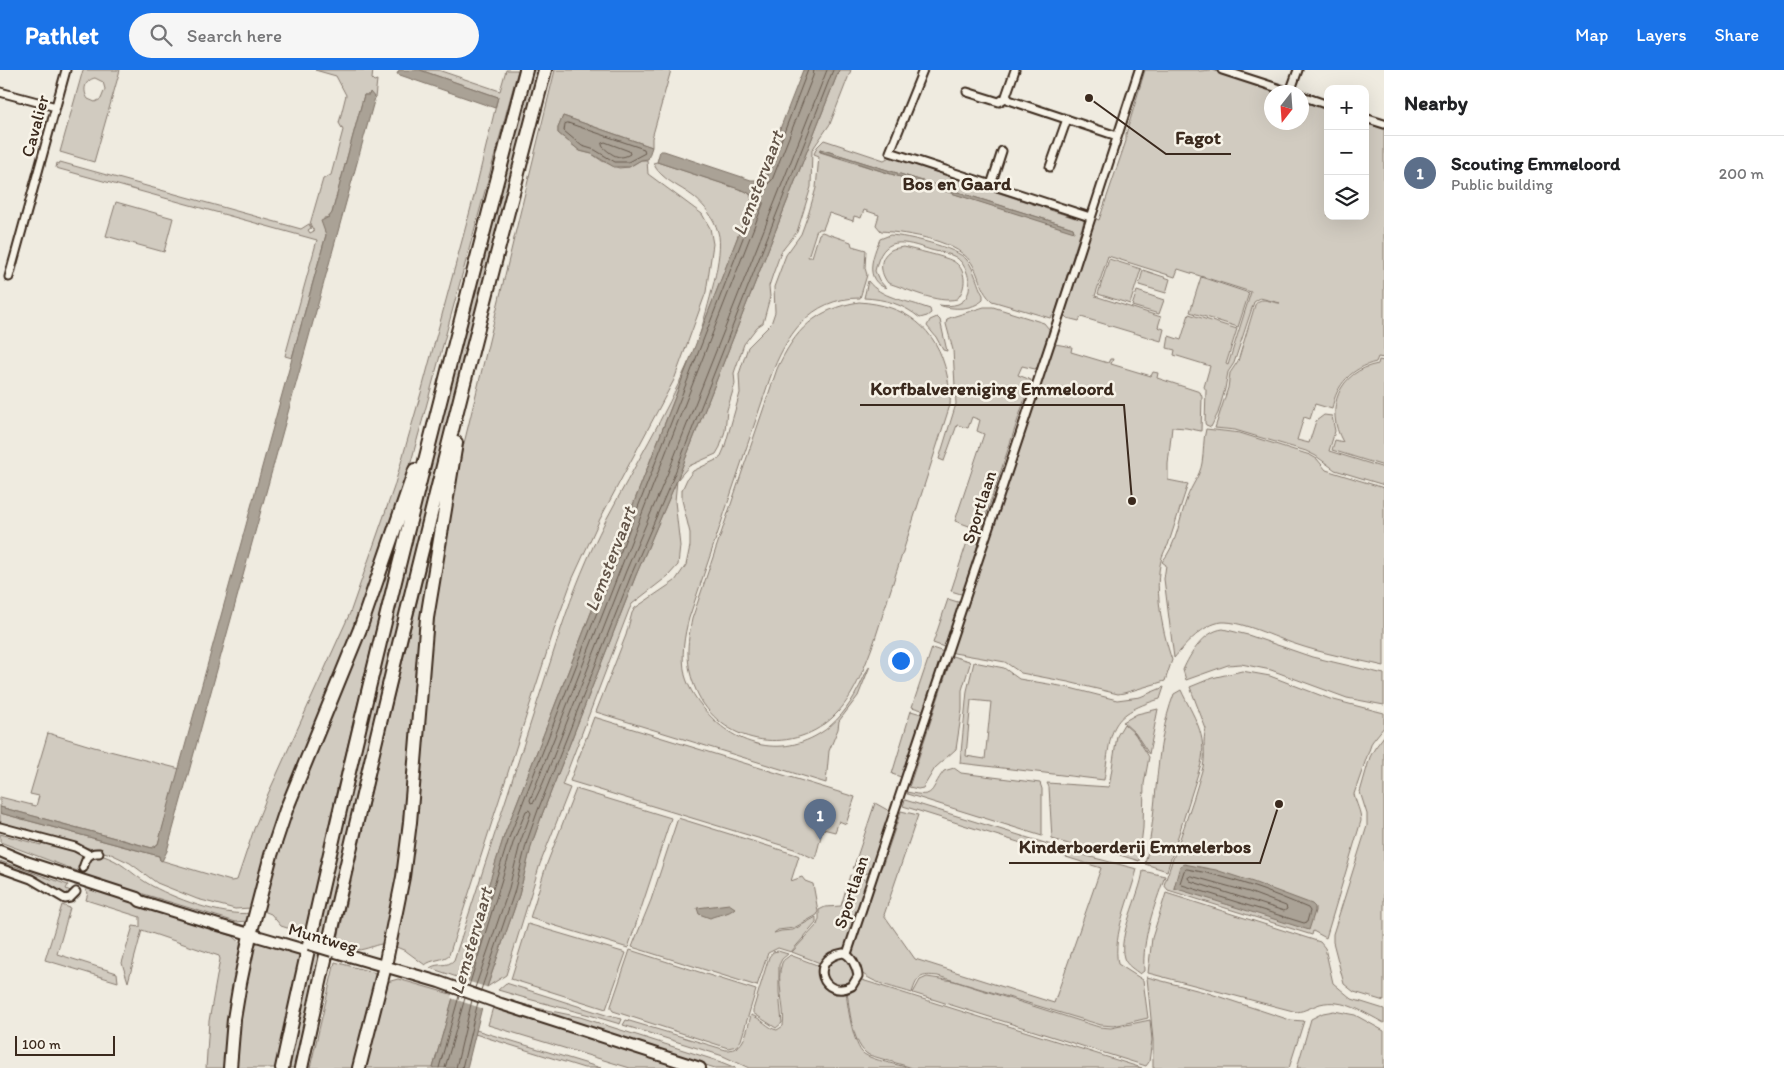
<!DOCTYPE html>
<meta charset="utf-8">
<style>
:root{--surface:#fff;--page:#f6f6f6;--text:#202124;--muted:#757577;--line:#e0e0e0;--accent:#1a73e8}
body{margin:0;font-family:Itim,sans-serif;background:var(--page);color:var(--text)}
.controls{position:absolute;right:15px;top:15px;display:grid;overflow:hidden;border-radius:10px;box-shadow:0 5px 20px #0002}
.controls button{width:45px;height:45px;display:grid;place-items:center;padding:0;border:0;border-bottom:1px solid var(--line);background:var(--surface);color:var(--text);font:25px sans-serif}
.compass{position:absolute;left:1264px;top:15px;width:45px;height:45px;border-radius:50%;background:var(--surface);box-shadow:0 5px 20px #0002;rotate:197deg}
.scale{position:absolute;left:15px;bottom:12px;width:100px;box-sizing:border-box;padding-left:5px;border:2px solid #3b2a1e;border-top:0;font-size:14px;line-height:18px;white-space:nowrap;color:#3b2a1e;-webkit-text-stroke:4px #f7f3e8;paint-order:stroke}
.you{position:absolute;left:900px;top:590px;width:18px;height:18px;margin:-12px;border:4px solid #fff;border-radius:50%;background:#1a73e8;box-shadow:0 0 0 8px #1a73e833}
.badge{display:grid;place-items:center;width:32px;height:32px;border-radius:50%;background:var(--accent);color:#fff;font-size:16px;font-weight:700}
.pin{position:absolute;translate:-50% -41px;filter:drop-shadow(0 1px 2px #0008)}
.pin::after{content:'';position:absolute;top:26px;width:18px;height:15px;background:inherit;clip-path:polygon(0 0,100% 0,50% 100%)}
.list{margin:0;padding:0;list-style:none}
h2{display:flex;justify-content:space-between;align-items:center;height:65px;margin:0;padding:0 20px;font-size:21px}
h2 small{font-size:16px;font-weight:400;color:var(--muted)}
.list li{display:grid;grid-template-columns:32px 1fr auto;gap:15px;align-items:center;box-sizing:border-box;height:75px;padding:0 20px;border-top:1px solid var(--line)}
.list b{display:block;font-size:19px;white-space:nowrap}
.list p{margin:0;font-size:16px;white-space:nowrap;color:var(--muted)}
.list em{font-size:16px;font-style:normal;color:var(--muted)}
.icon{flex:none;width:28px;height:28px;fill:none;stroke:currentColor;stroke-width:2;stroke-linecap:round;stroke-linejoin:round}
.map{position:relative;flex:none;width:1384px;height:998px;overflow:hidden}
header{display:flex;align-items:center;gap:30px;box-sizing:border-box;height:70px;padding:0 25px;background:var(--accent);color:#fff}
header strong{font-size:24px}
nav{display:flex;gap:28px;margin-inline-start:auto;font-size:18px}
.search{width:350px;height:45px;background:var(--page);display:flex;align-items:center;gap:12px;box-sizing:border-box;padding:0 18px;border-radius:28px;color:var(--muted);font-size:19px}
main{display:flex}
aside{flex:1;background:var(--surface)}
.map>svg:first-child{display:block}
</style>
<header>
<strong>Pathlet</strong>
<div class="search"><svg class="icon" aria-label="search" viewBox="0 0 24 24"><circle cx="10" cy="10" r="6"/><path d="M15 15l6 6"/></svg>Search here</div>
<nav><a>Map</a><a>Layers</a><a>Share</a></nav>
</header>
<main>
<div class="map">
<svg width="1384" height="998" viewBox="0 0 1384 998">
<rect width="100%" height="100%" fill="#efebe0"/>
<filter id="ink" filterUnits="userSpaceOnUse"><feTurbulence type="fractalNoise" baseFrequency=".02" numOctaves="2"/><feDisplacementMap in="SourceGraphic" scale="10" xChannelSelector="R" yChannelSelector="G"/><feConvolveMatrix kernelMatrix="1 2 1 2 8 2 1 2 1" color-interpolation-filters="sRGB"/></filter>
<g filter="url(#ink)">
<path fill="#d1cbc0" stroke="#867a6f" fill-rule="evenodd" d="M83,0H120L94,92L60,82ZM95,8L103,12L105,19L101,29L95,32L88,29C82,20 85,10 95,8Z
M315,0H373L372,9L374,11L377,10L375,28L369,25H364L332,143L329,147L324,148L326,165L292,288L285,286L317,170L56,98L57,93L59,94L60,92L301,159L309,154L311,158L308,160L310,163L314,161L310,154L323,109L331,105L343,60L339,53L346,25L336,6Z
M420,0H438L500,21L506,0H518L396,447L251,838L235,839L197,829L157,813L130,793L111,784L0,754V743L159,786L160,790L231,811L237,810L254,759L268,724L350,543L394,417L421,323L474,126L498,27Z
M531,0H540L296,998H287L379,599L431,387Z
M555,0H671L652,68V77L563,46L558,58V63L580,81L592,84L602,91L619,98L629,97L641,90H647L648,104L702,144L710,158L713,174L706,222L674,310L600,449L572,510L555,557L449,885C442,891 432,889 425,895L406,881L394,876L413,782L428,597L436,528L458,398Z
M839,0H851L830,54L812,80L811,117L797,162L781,182L773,204L769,216L770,227L763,253L757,257L744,274L734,303L735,314L727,340L725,361L720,377L716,384L689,396L677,410L675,431L680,476L678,495L668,506L632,534L629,540L562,715L570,718L540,794L506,905L487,917L519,825L532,773L543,742L636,505L677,410Z
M1145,0H1198L1199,1L1212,0L1281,22H1272V52H1302V29L1328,38V146H1365V51L1384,57V288L1378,287L1376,292C1352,298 1336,314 1332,339L1315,334L1310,349L1304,347L1297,370L1309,373L1316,351L1324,345L1332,346L1335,361L1329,381L1384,398V415L1335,400L1316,386L1306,381L1235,360L1215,358L1228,318L1230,303L1238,291L1255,235C1261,225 1271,233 1280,233L1260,228L1254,232L1234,293L1228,302L1225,319L1218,343L1211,357L1206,355L1205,353L1206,320L1204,317L1210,296L1174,285L1175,280L1167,278L1169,266L1181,270L1189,244L1237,259L1226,294L1228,295L1251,222L1178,199L1175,207L1108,186L1095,226L1161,247L1158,257L1164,259L1161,271L1081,247L1079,251L1067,248L1064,245L1092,158L1093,148L1099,150L1126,71V64Z
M824,70L884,90L893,85L899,87L901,90L936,102L939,100L943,101L945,105L979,116L983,115L995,119L996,122L1036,135L1042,134L1044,138L1075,148L1078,146L1084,151L1055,244L1050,248L992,231C981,222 980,209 974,197C961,170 907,163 881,161L876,155L879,145L864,140L861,148L854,146L853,151L829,143L823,159H818L816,162L808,187H812L819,164L822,162L851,172L852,176L866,180L865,198L867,205L860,228C809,228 786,266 770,308L689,548C684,566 681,586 685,605C688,616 694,626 701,635C728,672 776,690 819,664C836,654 849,637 858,619C862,612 866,601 870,596L858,626L839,651L838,659L829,681L826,713L596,642L626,565L632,543L635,538L675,511L686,495L690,476V463L682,430V420L687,409L693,401L720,388L724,379L740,323L739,304L748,277L771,254L775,242L774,217L786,185L801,164L809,142L816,118L819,86L814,84L817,77ZM820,79L1073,158L1074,161L820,82Z
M657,92L745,121L750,124L752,130L700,264C706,241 725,183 718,162C714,148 705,136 694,127C680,116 661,110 653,93Z
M116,132L173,148L164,182L106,166Z
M890,165C907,166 956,177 967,190C975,200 977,215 983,225V230C972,240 953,240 939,235C946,236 952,236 958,234C977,226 969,197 957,188C950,183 938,182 931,180C903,171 883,164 875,201L879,210L886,218C863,210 873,185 880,169Z
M903,177C915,180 943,186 953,191C967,199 967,218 957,229C937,234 908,219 888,213C880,203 878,188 891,180C894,178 899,178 903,177Z
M1109,189L1141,199L1130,234L1098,224Z
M1143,200L1170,209L1166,223L1139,215Z
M1201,207L1249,223L1238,257L1190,242Z
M868,211C881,228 905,230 924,237L930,239L931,243L927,246L920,248C903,234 885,229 864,228Z
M1137,221L1164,230L1159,244L1132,236Z
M859,232C905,235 937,257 947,305C949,315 951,325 950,335L874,572C864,598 854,628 832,648C790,687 719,674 696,620C685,595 687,574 692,549L777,299C795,260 815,239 859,232Z
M984,237H993L1044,253L1049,259V264L1040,294L1035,299L1022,296L1018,305L1031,310L987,443L964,522L961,524L951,521L972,457L955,451L984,364L977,361L980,350L972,347L968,358L957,355L944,391L939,389L956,334L953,280L946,254L947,249L952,247Z
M937,247L940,250L947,281L943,280L936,267L927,256L930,250Z
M1055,274L1072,277L1071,282L1108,293L1110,289H1113L1111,294L1151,306L1153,302L1158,303L1157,308L1200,322L1202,327L1201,361L1186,358L1172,357L1168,394V410L1188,414L1168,475C1149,501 1162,562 1172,590L1165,611L1124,623L1118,624L1068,612L1021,603L1005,592L954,583L949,580L1051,278Z
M1379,290L1384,291V396L1332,380L1335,370L1343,372C1324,339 1339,301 1378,294Z
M689,291L504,766L460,908L430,898C438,892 447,898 454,890L561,559C573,522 588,485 606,450C634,397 665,346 689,291Z
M1206,359L1240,363L1310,385L1317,389L1326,400L1384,418V596C1354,589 1324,584 1295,574C1276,568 1242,551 1222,552C1203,554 1186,574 1174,588L1164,509L1166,495L1162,492C1177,474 1179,450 1187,428C1191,416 1200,406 1202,393C1204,382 1203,369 1206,359Z
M445,418L409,751L388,874C378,873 373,877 364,879C355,882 345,876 337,873L380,683Z
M403,447L331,744L306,864L281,856L271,844L261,840L271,797Z
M948,529L961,533L946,576L944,577L933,573Z
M1223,559L1248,565L1312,587L1384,604V635L1347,628L1271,600L1241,594L1228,595L1186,610L1183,600C1190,584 1204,561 1223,559Z
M932,578L944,582L926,638L922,640L912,637Z
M952,586L969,591L970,594L962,620V640L956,679L935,698L923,718L918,719L909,717Z
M974,592L1004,598L1019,609L1066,617L1117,630L1140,627L1164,617L1160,629C1106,645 1112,661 1104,710L960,693L967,621ZM971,630L991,632L985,689L966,686Z
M1242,601L1270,606L1330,629L1384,643V657L1372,672L1354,724C1356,734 1361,741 1361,751L1326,868L1313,861L1312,865L1168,820L1164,815C1177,776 1192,737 1203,697C1206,684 1202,670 1206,659L1190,617L1212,608Z
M1181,620C1193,646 1208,665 1201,694L1167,801L1145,794C1159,738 1153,679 1174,624Z
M1158,639L1149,684L1135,663L1123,652L1137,644Z
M911,641L921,644L923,646L904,708L892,704Z
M594,647L855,727L846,754L839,751L835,762L823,759L815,789L794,779L570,711Z
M1124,654L1135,664L1149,687L1144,714L1143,758L1139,791L1107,781L1088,780L1052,769L1049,717L1047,713L1109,717L1117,666Z
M48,663L94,677L180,699L158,774L152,778L0,737V727L36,736L39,726L30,724Z
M1384,666V931L1354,922L1344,914L1333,872V864L1367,756V744L1360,722L1370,687L1375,678Z
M954,698L961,703L1040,713L1042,719V766L907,724V722C937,729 929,720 944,701Z
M576,719L671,748L628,878L530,848L546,796Z
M905,730L1087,786L1137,799C1130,828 1112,864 1118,894L1143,910L1148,948L1114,956L1101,955L938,906C921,904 917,906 912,923C888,915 852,911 851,880L857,854L877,806L883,794L901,741L918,745L884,845L915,889L1054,933L1101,798L903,736Z
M875,733L891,742L872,801C865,806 859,803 853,799Z
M678,748L797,785L799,786L791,811L802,807L805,811L813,814L818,841L817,845L794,858L778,860L774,863L781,861L793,860L816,847V853L791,882L778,878L768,883L757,916L632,877L651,830Z
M0,764L41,775L43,771C51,773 81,778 83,786C85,790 81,797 80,802L0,772Z
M101,785C123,792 129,802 147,813C172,828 223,847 251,843L248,851L236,852L84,806L87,793L91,786Z
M0,791L68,815L66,819L73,822L68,826L62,825L0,796Z
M1143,801L1165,806C1154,837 1142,868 1144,901L1140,904C1135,900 1126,895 1124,888C1117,866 1140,825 1143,801Z
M850,805L862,808L868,813L845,879L820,893L792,882L817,855L819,849V840L825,837L841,836Z
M82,814C133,831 182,850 233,866L242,874L225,998H206L209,951L220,889L219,886L142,860L128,912L122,893L133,856L140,857V847L86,830L88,823Z
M1166,823L1320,872L1325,878L1333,913L1352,929L1384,939V953C1365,943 1343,928 1320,934C1311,937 1305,941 1297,942L1148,903L1152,868Z
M62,835L70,838L57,884L117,903L118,912L45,890Z
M528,854L626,883L606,939L511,909Z
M256,869L301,882L275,998H233L236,958L254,871Z
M630,880L756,920L741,970L737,976L728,978L613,941L611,938V936Z
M778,881L788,884L782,889L779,895V922L782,953L776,958L753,943V940L769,887L773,882Z
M790,885L817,895L820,898L825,914L846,920C847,934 853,976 864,984C874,991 897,994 909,998H749L723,986L623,955L626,950L726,980C745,981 747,960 751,945C761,948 769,959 777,960L783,956C786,938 775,910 782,893C783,889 788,888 790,885Z
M842,885L849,889L856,905L850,916L833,917L824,906L827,892Z
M335,892L376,903L378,905L358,998H310Z
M927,907L954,911L1099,957L1111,958L1150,950L1152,970L1149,992L1146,996L913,923L920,910Z
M1147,907L1208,923L1290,950L1304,951L1289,998H1153V970Z
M398,909L454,925L433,998H364L387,912Z
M860,910H862L1142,998H913L869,985C852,976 849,937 847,920Z
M506,913L609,946L622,949L620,954C580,941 538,933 498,920Z
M505,929L537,938L580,947L721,992L736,998H715L546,944Z
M493,937L687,998H630L488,955Z
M1334,941L1355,945L1384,961V998H1297L1311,949L1323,943Z
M476,960L601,998H584L475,964Z"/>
<path fill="#aaa296" stroke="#7e7266" d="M399,0H420L498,27L495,38L397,4Z
M803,0H839L677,410L636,505L543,742L532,773L519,825L487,917L467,998H433L452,931L504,766L752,130L750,124L745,121L657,92L660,81H664L751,110H757L762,105Z
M370,22L375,28L374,31L167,781L162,791L160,790L159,786L0,743V737L152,778L158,774L326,165L321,151L329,147L332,143L364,25H369Z
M563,46L652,77L648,89L641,90L629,97H614L592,84L580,81L558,63V58Z
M820,79L1073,158L1074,162L822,82L819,81Z
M1184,794L1216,800L1253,812L1312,834L1315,837V841L1309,860L1174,818L1180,796Z
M729,834L735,838C728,845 718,844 710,848L699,844L697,838Z"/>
<path fill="#efebe0" d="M457,908L489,918L484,939L451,928Z"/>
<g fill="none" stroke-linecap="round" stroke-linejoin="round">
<path stroke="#675a4e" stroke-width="1" d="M814,0L813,6L772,110L762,120L763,134L530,730L531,733L534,732L543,713L626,501L667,405L827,0
M568,53L644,79L645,83L628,92H615L595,80L582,76L564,61L565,54Z
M602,73L605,72L629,81L630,84C619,91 611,84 603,77Z
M1187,799C1229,806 1270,822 1308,838L1310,841L1307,852L1304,853L1182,815L1180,813L1184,801Z
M1191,806L1249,822L1286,836L1287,839L1284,841L1190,811L1188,808Z
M463,914L509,768L757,132L756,125L753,117L762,113L767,107L808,0
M469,916L514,770L526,741L529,740L531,743L521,770L508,822L475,918
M481,920L514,823L527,771L538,740L632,503L673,408L833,0
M439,998L459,926
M445,998L465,928
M456,998L472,930
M462,998L478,932"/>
<path stroke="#cbc4b9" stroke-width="7" stroke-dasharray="7 3.5" stroke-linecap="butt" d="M76,822L83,798"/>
<defs>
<path id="minor" d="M923,0L890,82L1090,147
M1222,0L1290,22
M0,22L56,37
M967,22L999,32L1007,27
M1290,22L1298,0
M1302,26L1328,35
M1007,27L1009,30L1117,66
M1007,27L1006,26L1015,0
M1365,48L1384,54
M1050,97L1067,49
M991,115L1002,81
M9,207L66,0
M0,757L75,777L90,785
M0,798L31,809L65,829L70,828L76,822
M83,798C86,789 88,782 99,783
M843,883C851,885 857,897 858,906L852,916C823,931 807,889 843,883Z
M847,884L1052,268L1139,0"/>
<path id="primary" d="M0,781L26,792L137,828L140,831L215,854L308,881
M332,881L439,912L501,934L700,998"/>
<path id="motorway" d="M230,998L234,949L240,913L250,865L271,785L286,740L360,559L415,400
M282,998C354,663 439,331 526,0
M301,998C374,663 458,331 545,0
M359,998L385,896L403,807L410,752L427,548L456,373"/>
</defs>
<use href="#minor" stroke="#3b2a1e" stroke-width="11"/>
<use href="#primary" stroke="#3b2a1e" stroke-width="14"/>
<use href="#motorway" stroke="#3b2a1e" stroke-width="16"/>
<use href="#minor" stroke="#f7f3e8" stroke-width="7"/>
<use href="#primary" stroke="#f7f3e8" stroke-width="10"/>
<use href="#motorway" stroke="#f7f3e8" stroke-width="12"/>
<defs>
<path id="primary-bridge" d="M309,874L332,881"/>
</defs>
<use href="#primary-bridge" stroke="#3b2a1e" stroke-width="14" stroke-linecap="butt"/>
<use href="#primary-bridge" stroke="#f7f3e8" stroke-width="10"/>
</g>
</g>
<g text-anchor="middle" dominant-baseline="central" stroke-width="5" stroke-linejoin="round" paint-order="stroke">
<g font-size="18" fill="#3b2a1e" stroke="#f7f3e8">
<text transform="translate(35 56) rotate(-75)">Cavalier</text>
<text transform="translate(979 437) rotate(-72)">Sportlaan</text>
<text transform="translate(851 822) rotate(-72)">Sportlaan</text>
<text transform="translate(323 868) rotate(16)">Muntweg</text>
</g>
<g font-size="19" font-style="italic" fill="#625448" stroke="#f7f3e8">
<text transform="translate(758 113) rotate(-69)">Lemstervaart</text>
<text transform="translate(610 489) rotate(-69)">Lemstervaart</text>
<text transform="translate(471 871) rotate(-74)">Lemstervaart</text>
</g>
<g font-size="19" font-weight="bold" fill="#3b2a1e" stroke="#f7f3e8">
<text x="957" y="113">Bos en Gaard</text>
</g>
</g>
<path fill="none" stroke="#3b2a1e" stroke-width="2" d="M1089 28L1166 84H1231M1132 431L1124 335H860M1279 734L1260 793H1009"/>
<g fill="#3b2a1e" stroke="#f7f3e8" stroke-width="2">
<circle cx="1089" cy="28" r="5"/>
<circle cx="1132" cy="431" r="5"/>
<circle cx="1279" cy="734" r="5"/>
</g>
<g font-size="19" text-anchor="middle" font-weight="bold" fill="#3b2a1e" stroke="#f7f3e8" stroke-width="5" stroke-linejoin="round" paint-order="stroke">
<text x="1198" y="74">Fagot</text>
<text x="992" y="325">Korfbalvereniging Emmeloord</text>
<text x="1135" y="783">Kinderboerderij Emmelerbos</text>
</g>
</svg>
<div class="controls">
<button>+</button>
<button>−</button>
<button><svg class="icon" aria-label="layers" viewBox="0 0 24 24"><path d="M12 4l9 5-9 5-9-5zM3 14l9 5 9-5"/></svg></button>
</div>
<svg class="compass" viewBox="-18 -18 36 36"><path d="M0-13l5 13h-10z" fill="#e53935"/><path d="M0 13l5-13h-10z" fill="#757577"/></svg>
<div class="scale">100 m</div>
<div class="you"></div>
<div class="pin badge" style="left:820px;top:770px;background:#5c6f8a">1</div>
</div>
<aside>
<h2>Nearby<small></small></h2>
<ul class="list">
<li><span class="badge" style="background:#5c6f8a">1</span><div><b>Scouting Emmeloord</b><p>Public building</p></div><em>200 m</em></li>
</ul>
</aside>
</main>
